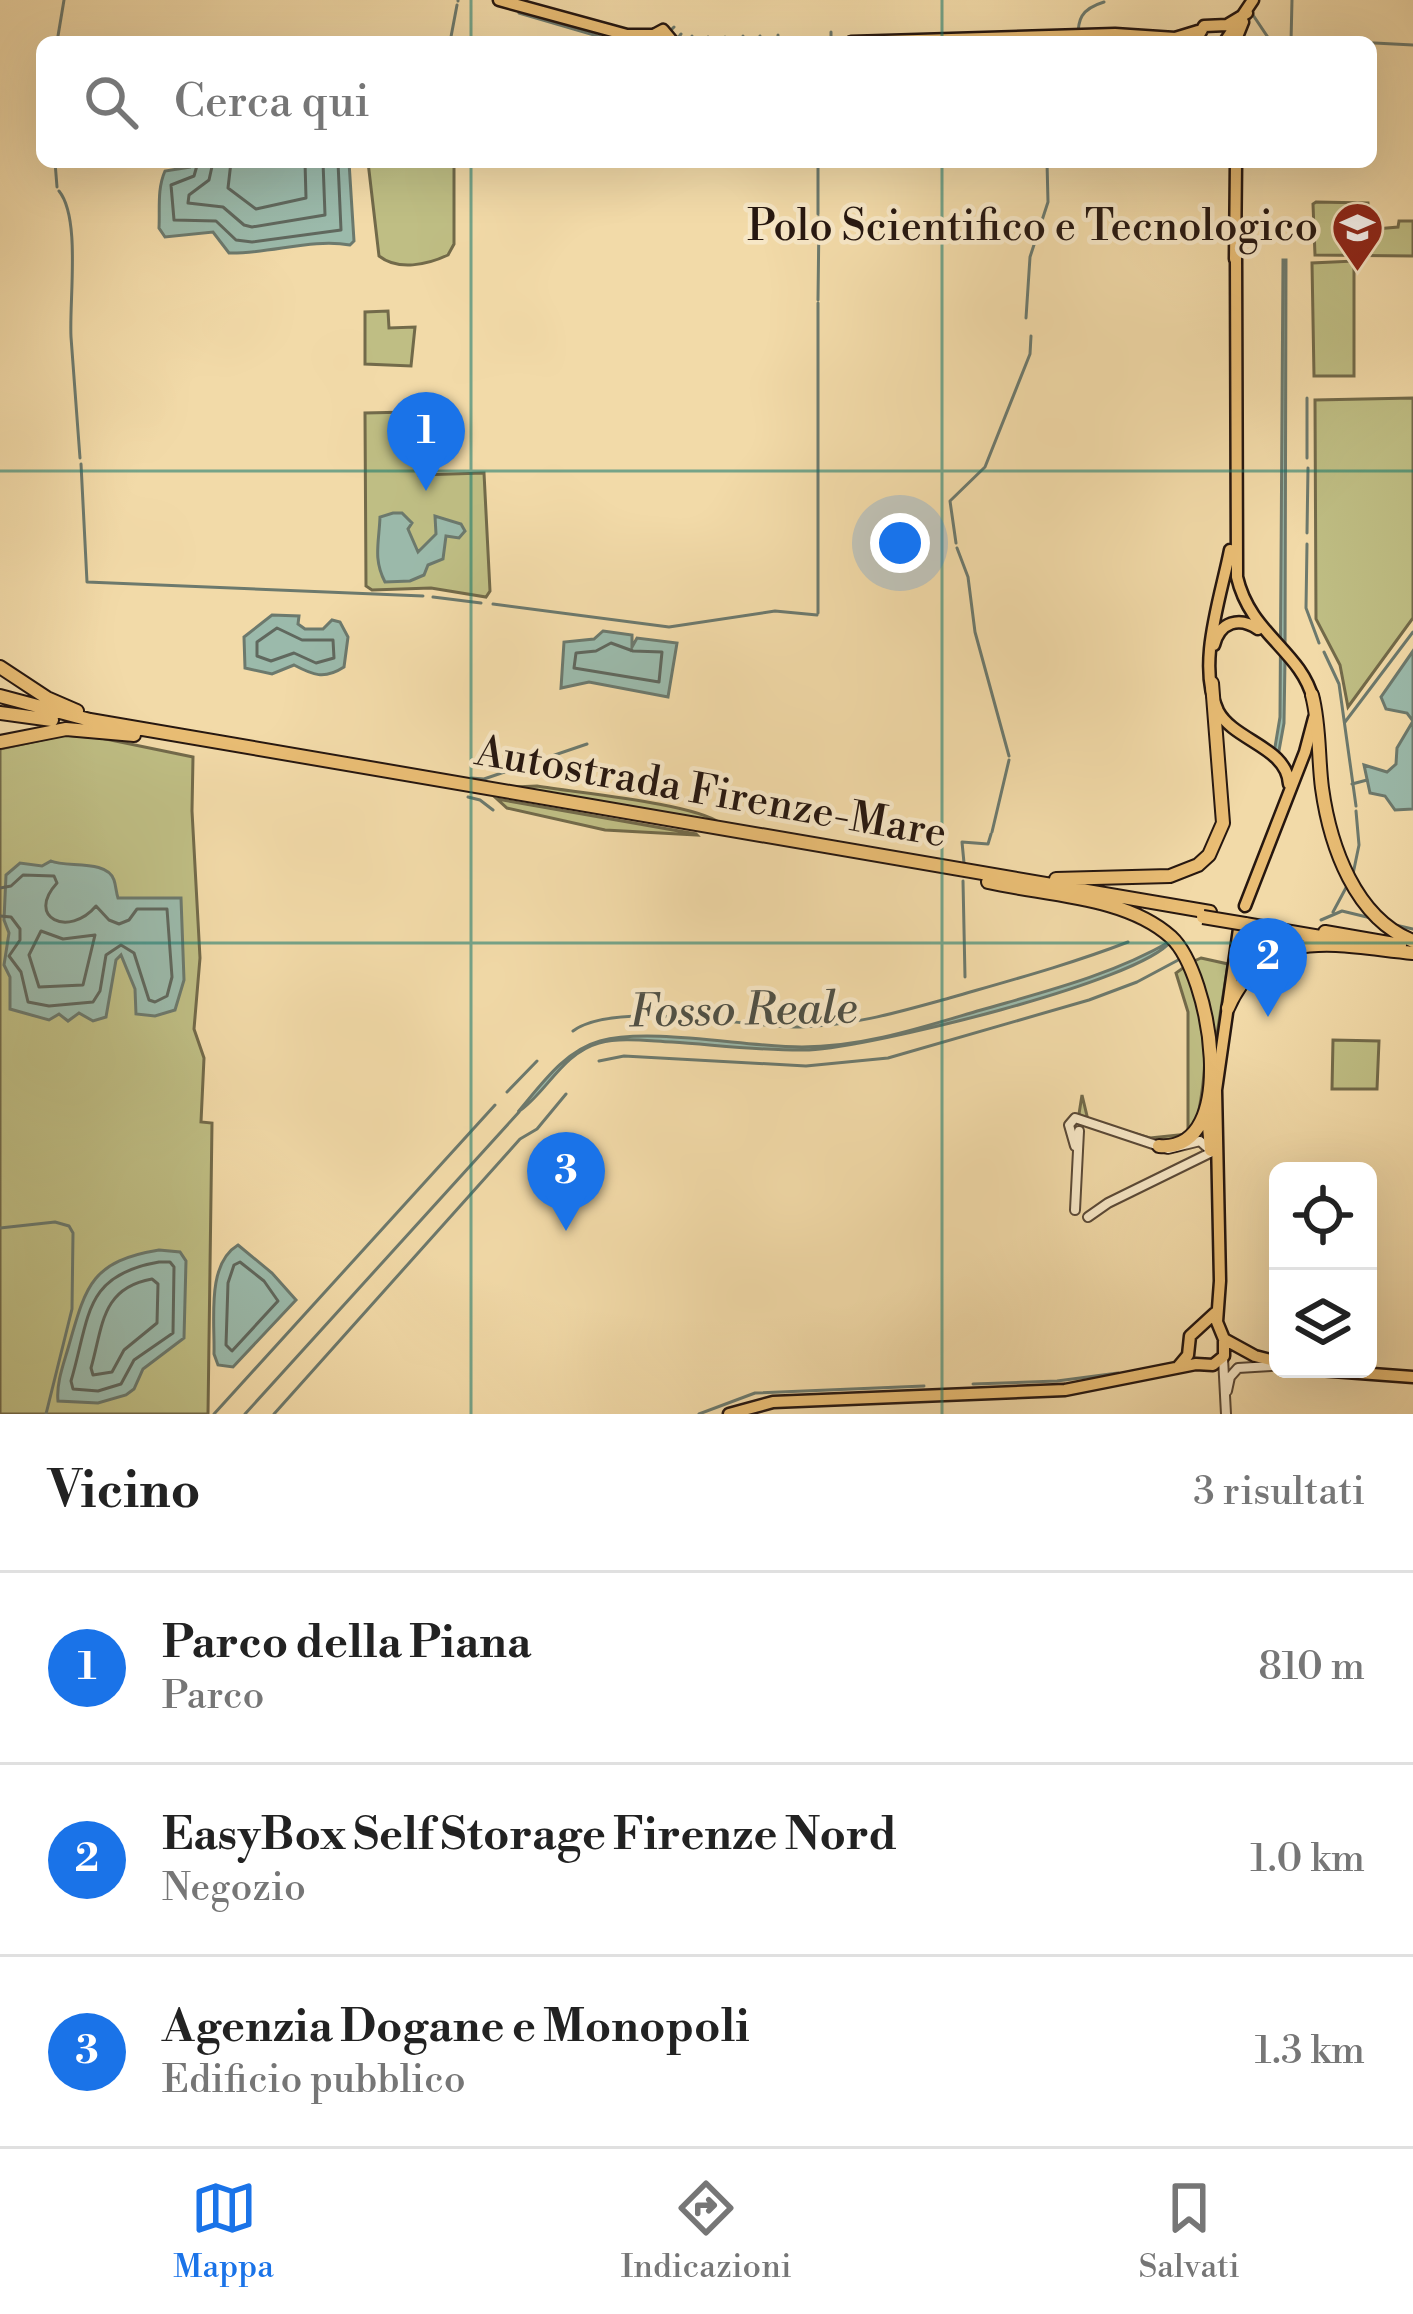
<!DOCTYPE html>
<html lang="it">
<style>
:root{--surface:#fff;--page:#f6f6f6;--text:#222;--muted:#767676;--line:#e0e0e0;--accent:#1a73e8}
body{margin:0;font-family:"Libre Bodoni",serif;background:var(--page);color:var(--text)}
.controls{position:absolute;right:36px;bottom:36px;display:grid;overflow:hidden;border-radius:18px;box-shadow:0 12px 48px #0002}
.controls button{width:108px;height:108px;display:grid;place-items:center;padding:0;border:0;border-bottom:3px solid var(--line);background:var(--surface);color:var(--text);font:60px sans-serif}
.you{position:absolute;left:900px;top:543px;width:42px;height:42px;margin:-30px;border:9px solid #fff;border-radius:50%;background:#1a73e8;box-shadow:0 0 0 18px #1a73e833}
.badge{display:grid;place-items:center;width:78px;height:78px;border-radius:50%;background:var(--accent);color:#fff;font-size:39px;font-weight:700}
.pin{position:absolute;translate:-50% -99px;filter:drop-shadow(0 3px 6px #0008)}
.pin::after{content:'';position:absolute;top:63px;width:42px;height:36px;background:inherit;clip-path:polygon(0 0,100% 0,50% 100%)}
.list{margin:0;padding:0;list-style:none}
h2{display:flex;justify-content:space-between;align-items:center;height:156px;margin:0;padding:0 48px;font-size:51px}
h2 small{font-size:39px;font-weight:400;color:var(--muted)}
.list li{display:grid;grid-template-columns:78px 1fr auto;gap:36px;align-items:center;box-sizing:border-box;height:192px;padding:0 48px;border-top:3px solid var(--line)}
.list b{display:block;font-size:45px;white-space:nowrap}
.list p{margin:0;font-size:39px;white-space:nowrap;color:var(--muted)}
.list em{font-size:39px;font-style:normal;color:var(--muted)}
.icon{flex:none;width:66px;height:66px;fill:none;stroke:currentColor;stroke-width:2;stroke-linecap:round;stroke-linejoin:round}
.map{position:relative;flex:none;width:1413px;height:1414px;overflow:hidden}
.search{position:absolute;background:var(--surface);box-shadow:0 12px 48px #0002;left:36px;right:36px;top:36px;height:132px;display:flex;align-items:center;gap:30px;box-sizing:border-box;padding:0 42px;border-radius:18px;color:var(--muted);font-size:45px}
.sheet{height:732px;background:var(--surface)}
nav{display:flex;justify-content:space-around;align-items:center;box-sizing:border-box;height:168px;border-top:3px solid var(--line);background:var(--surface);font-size:33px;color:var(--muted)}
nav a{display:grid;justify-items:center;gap:6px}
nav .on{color:var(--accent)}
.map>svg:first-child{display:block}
</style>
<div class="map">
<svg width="1413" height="1414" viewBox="0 0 1413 1414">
<rect width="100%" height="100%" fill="#f2daa8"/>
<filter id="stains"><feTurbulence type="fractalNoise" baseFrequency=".00167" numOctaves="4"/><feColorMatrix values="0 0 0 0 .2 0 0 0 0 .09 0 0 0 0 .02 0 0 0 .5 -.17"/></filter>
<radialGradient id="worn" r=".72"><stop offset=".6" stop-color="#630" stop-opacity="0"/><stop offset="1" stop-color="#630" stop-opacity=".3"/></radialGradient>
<path fill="#bfbe84" stroke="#726a4a" stroke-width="3" d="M368,162H454V244L448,255C427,265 398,271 379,256Z
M1316,202L1368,203L1369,216H1373L1376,229L1398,227L1399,221H1413V256L1315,255L1313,204Z
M1354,261V376H1314L1312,263Z
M388,311L389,328L415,327L411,366L365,364V312Z
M1413,398V618L1348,707L1340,665L1316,619L1315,400Z
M409,412L416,432L419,475L484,473L490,591L486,597L431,588L372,590L366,586L365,413Z
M64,735L101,738L193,757L192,811L200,958L194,1029L204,1058L201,1122L212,1123L208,1414H0V749Z
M537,786C577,793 692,803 720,823L513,787Z
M497,799L696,834L697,835L605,830L507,808Z
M1242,929L1315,940L1290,946L1234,991Z
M1201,958L1228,964L1215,1047L1192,962Z
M1187,965C1210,1026 1209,1070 1194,1133L1163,1145L1085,1120L1079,1114L1082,1095L1088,1120L1150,1138L1188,1134V1012L1176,973Z
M1333,1040L1379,1041L1377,1089H1332Z"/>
<path fill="#9bbaab" stroke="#6c796d" stroke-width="3" d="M194,162H349L354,241L350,245C312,238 270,254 229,253L213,232L165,237L159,228C160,209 157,189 165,171L190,167Z
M1283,260H1286L1285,660L1284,723L1278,756L1274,753L1280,717Z
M393,513H402L412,523L408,529L418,552L436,534L435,516L461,524L465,531L459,538L446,536L443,559L428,565L424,575L410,581L385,582C373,559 379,543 380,517Z
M272,615L299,616L298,624L305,629H323L332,620L340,622L348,637L344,667C324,680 313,675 294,665L272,674L245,668L244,637Z
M603,631L632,635V647L637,638L677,643L668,697L589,682L561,688L564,642L594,639Z
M1413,651V809L1395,810L1385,796L1370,793L1364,765L1387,772L1396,764L1397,748L1413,721L1407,713L1386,709L1381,697Z
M51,861C66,868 107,859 114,880C116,886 116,892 118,898H181L184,980L175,1010L155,1016L136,1014L135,989L121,955L116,960L106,1017L93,1021L79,1013L68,1021L59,1014L49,1020L10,1009V977L4,965L9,933L4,920L6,875L20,863L42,866Z
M1171,941C1140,982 870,1047 809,1050C763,1051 717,1045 672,1042C648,1041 622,1037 599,1043C562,1053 545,1095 518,1112C541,1085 564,1051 600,1041C650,1027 746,1047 802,1047C864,1047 923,1027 981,1010C1047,991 1112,975 1171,941Z
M238,1245L272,1273L296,1300L233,1367L218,1365L214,1354C215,1321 206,1264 238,1245Z
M159,1250L180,1252L186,1261L184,1338L143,1369L134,1389L126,1395L98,1403L58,1401C56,1383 64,1363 69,1345C86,1285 92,1261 159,1250Z"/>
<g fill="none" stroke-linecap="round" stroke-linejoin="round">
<path stroke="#60685e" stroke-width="3" d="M198,162L194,176L171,185L174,220L216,221L236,240L252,242L341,230L338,162
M213,162L209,180L189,195L188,203L223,207L244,225L252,227L325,215L323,162
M231,162L228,188L256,209L306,198L305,162
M277,628L302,640H333L334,658L316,663L294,653L271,661L257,656V642Z
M611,643L633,651L662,652L659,682L574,668L576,653L596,651Z
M0,888L11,886L23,875L54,876L57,883C25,918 69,938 96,906L109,920L119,924L129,920L137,909H167L172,977L167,996L155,1002L149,1000L134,953L121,945L106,955L100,991L93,1002L49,1006L28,1002L21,972L9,956L20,940V929L11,917L0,916
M41,931L63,939L95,935L83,985L39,987L29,955Z
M159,1262H170L174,1267L173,1333L134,1360L121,1384L98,1391L73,1389L71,1381C90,1317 83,1275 159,1262Z
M240,1262L264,1281L278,1301L232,1351L226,1345L228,1283L234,1265Z
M152,1279L158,1284L157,1323L124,1350L112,1372L93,1375L91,1368C103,1326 101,1288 152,1279Z"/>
<path stroke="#6c796d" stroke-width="3" d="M458,1V0
M1251,12L1271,42
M519,13L618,42
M671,30L674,27
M831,32V39
M778,35V40
M692,36V41
M743,36V42
M760,36L761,41
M708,37L709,42
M725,37V42
M678,38L681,34
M57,42L64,0
M450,42L457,5
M635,42L636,41
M1078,42C1077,19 1081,9 1104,2
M1291,42L1292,0
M1355,42L1413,45
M55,162L57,187
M59,191C81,218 69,300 71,337C74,377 77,417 80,458
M818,214V162
M818,300L819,217
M1026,318L1030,257L1048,202L1047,162
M1307,398V458
M81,464L87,582L423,596
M1307,533L1308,468
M956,543L950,501L985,467L1030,354L1031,336
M1307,544L1306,608L1319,643
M957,548L968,577L975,632L1009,756
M433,597L481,603
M493,604L669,627L775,611L817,615
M818,613V303
M1324,652L1339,684L1356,806
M1345,722L1413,632
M471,778L484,779L587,744
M1352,784L1367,780
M468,797L480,800L493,810
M992,832L1009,760
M964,863L962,842L988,844L991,834
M1353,874L1359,845L1356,811
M963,881L965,977
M1333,912L1348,884
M1321,920L1342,911L1371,918
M1391,924L1413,929
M573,1031C615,1000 744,1027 800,1027C853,1026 902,1011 953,997C1012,980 1071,964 1128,942
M599,1061L624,1056L806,1066L888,1058L1089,1000L1137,982L1182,958
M507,1092L537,1061
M0,1228L55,1222L69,1226L73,1233L72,1309L46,1414
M1368,1364H1370
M973,1384L1057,1381L1118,1373
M214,1414L495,1105
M245,1414L519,1112
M274,1414L520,1139L537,1129L566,1094
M699,1414L755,1393L924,1386"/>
<defs>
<path id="minor" d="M1075,1146L1069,1125L1075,1118L1168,1149L1200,1141L1210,1150
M1075,1210L1079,1131
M1088,1217L1108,1203L1214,1151
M1223,1358L1226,1414
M1227,1391L1230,1377L1238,1368L1271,1366"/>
<path id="major" d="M499,0L627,35H652
M650,37L663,30L673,42
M1226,40L1253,0
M851,42L1115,34L1175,38L1198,31
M1195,42L1204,26L1227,25L1247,13
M1235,42L1243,22
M1236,257L1237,577C1250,634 1301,651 1313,699
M1235,259L1236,162
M1230,550C1221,597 1196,665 1218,711C1234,741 1287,747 1289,784
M1214,645C1220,622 1239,616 1258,629
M1245,906L1305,752L1314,718
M1239,929L1216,1090L1220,1281L1217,1322L1224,1339L1255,1356L1278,1362
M1178,1367L1188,1355L1190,1336L1215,1313
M1305,1369L1413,1377
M729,1414L773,1402L1065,1390L1196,1364L1213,1365L1224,1356V1339"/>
<path id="highway" d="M0,667L47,698L77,711
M1312,695C1320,725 1318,757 1322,788C1330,846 1355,918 1413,941
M0,696L90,720L1210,912
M0,713L52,720
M0,742L66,729L134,735
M1056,879L1170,876L1198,865L1209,855L1223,823L1212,683
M988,882C1045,895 1126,896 1171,937C1211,974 1241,1153 1159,1146
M1245,924L1332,939
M1325,932L1400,945
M1228,1008C1266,923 1338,946 1413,953
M1208,1114L1211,1150"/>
</defs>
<use href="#minor" stroke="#594836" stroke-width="12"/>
<use href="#major" stroke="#261710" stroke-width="15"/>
<use href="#highway" stroke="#261710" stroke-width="16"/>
<use href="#minor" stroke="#f7e7c6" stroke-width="8"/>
<use href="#major" stroke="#e9bd74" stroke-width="10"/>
<use href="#highway" stroke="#e9bd74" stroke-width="12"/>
<defs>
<path id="highway-bridge" d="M1203,917L1245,924"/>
</defs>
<use href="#highway-bridge" stroke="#261710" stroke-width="16" stroke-linecap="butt"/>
<use href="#highway-bridge" stroke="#e9bd74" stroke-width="12"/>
</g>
<path fill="none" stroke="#0f766e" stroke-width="3" stroke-opacity="0.55" d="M471,0V42M942,0V42M471,162V1414M942,162V1414M0,471H1413M0,943H1413"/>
<defs>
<symbol id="university-pin" viewBox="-11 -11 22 30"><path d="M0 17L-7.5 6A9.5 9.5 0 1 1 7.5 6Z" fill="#8f2418" stroke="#f7e7c6"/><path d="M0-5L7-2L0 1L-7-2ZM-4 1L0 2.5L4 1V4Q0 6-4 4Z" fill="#fff"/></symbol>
</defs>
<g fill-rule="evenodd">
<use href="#university-pin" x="1328" y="198" width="59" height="81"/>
</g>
<g text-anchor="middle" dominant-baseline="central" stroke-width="9" stroke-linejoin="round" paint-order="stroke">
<g font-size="42" fill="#261710" stroke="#f7e7c6" text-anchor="end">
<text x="1318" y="227">Polo Scientifico e Tecnologico</text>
</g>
<g font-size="42" fill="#261710" stroke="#f7e7c6">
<text transform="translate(711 793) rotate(10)">Autostrada Firenze-Mare</text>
</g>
<g font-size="45" font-style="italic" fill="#4f5046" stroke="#f7e7c6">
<text transform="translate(743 1011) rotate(-1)">Fosso Reale</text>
</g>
</g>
<rect width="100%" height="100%" filter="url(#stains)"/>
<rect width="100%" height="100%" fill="url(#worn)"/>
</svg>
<div class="controls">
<button><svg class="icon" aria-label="locate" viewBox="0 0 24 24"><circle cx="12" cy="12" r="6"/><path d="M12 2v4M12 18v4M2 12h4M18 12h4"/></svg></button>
<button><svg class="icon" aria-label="layers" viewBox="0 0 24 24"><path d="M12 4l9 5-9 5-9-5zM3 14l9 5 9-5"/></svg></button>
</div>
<div class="you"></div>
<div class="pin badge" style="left:426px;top:491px">1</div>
<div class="pin badge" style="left:1268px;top:1017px">2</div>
<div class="pin badge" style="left:566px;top:1231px">3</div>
<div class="search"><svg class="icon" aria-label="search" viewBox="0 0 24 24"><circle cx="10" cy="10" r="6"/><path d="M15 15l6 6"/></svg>Cerca qui</div>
</div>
<section class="sheet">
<h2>Vicino<small>3 risultati</small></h2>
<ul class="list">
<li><span class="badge">1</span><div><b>Parco della Piana</b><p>Parco</p></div><em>810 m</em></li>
<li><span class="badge">2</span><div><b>EasyBox Self Storage Firenze Nord</b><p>Negozio</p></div><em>1.0 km</em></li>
<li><span class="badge">3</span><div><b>Agenzia Dogane e Monopoli</b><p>Edificio pubblico</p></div><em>1.3 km</em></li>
</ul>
</section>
<nav>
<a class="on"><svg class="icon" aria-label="map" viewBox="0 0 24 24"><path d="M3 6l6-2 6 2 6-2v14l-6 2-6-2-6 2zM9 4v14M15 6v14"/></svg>Mappa</a>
<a><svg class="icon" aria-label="directions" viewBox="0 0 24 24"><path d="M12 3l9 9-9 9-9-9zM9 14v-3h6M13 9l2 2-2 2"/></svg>Indicazioni</a>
<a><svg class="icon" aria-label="saved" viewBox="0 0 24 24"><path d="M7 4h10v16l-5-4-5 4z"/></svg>Salvati</a>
</nav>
